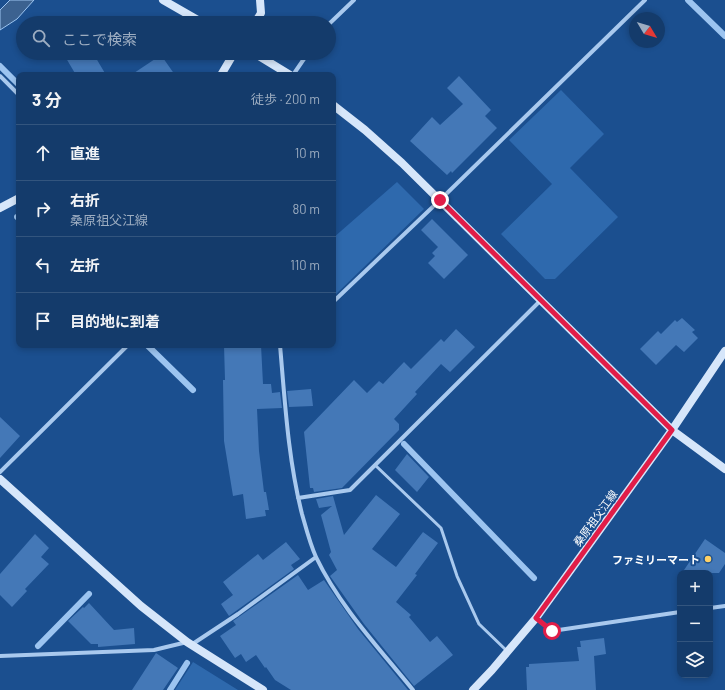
<!DOCTYPE html>
<html lang="ja">
<meta charset="utf-8">
<style>
:root{--surface:#143b6b;--page:#1d4271;--text:#f1f3f6;--muted:#9dadc1;--line:#33557e}
body{margin:0;font-family:Barlow,"Noto Sans JP",sans-serif;background:var(--page);color:var(--text)}
.controls{position:absolute;right:12px;bottom:12px;display:grid;overflow:hidden;border-radius:8px;box-shadow:0 2px 6px #0003}
.controls button{width:36px;height:36px;display:grid;place-items:center;padding:0;border:0;border-bottom:1px solid var(--line);background:var(--surface);color:var(--text);font:20px sans-serif}
.compass{position:absolute;left:629px;top:12px;width:36px;height:36px;border-radius:50%;background:var(--surface);box-shadow:0 2px 6px #0003;rotate:128deg}
.stop{position:absolute;width:12px;height:12px;margin:-9px;border:3px solid #e11d48;border-radius:50%;background:#fff}
.stop.end{background:#e11d48;border-color:#fff;box-shadow:0 1px 4px #0008}
.list{margin:0;padding:0;list-style:none}
h2{display:flex;justify-content:space-between;align-items:center;height:52px;margin:0;padding:0 16px;font-size:17px}
h2 small{font-size:13px;font-weight:400;color:var(--muted)}
.list li{display:grid;grid-template-columns:26px 1fr auto;gap:12px;align-items:center;box-sizing:border-box;height:56px;padding:0 16px;border-top:1px solid var(--line)}
.list b{display:block;font-size:15px;white-space:nowrap}
.list p{margin:0;font-size:13px;white-space:nowrap;color:var(--muted)}
.list em{font-size:13px;font-style:normal;color:var(--muted)}
.icon{flex:none;width:22px;height:22px;fill:none;stroke:currentColor;stroke-width:2;stroke-linecap:round;stroke-linejoin:round}
.map{position:relative;flex:none;width:725px;height:690px;overflow:hidden}
.search{position:absolute;background:var(--surface);box-shadow:0 2px 6px #0003;left:16px;top:16px;width:320px;height:44px;display:flex;align-items:center;gap:10px;box-sizing:border-box;padding:0 14px;border-radius:22px;color:var(--muted);font-size:15px}
.panel{position:absolute;background:var(--surface);box-shadow:0 2px 6px #0003;left:16px;top:72px;width:320px;height:276px;border-radius:8px}
.map>svg:first-child{display:block}
</style>
<div class="map">
<svg width="725" height="690" viewBox="0 0 725 690">
<rect width="100%" height="100%" fill="#1b4f8f"/>
<path fill="#2e69ad" d="M561,90L604,134L570,168L618,217L555,279H545L501,234L552,184L509,140Z
M397,182L424,209L333,297V238Z
M193,662L238,690H175Z"/>
<path fill="#3c6290" stroke="#9cc4f0" d="M10,0H34L17,19L0,30V10Z"/>
<g fill="none" stroke-linecap="round" stroke-linejoin="round">
<path stroke="#9cc4f0" stroke-width="6" d="M688,0L725,36
M0,66L19,85
M19,217H17L19,219
M147,345L193,390
M404,444L534,578
M38,646L89,594
M170,690L187,663"/>
</g>
<path fill="#4478b7" d="M63,53H93L106,75H76Z
M161,55L175,75H131Z
M459,76L491,110L485,116L497,128L452,173L451,171L447,175L410,141L432,117L440,125L463,104L447,88Z
M432,219L468,255L444,279L428,263L435,256L432,253L438,247L421,230Z
M682,318L695,330L692,332L698,338L684,352L676,345L656,365L640,349L658,331L661,334L675,320L677,322Z
M456,329L475,347L450,372L441,364L415,392L417,394L394,419L399,424V430L342,488L314,492L313,488H310L304,432L354,380L367,393L379,381L383,384L404,362L411,369L441,339L444,342Z
M224,345H261L263,384H271L272,393L280,392L282,408L257,409L259,451L264,492H266L269,510H265L266,516L246,519L243,494L233,496L224,441L223,380H225Z
M311,389L313,406L289,407L287,391Z
M0,417L20,436L0,458Z
M407,454L429,477L417,492L395,470Z
M376,495L400,514L372,549L396,567L423,532L438,543L415,574L417,575L396,602L411,615L409,617L430,642L437,636L453,655L414,686L364,624L330,576L337,570L329,555L331,552L321,515L332,506L319,508L316,499L333,496L344,535Z
M35,534L49,548L41,557L49,564L25,589L27,591L12,607L0,595V574Z
M705,539L725,553V564L719,573H682Z
M286,542L300,559L291,565L294,569L229,616L221,604L233,595L223,582L258,554L263,560Z
M298,575L308,590L324,580L358,629L408,690H291L275,680L266,667L265,668L256,655L246,662L241,654L235,658L220,636L236,625L233,621Z
M89,603L114,630L134,628L135,644L98,647V644H91L68,621L83,607L84,608Z
M604,638L606,654L594,656L596,690H527L526,667H529V664L579,661L577,647H581L580,641Z
M156,653L178,668L163,690H132Z"/>
<g fill="none" stroke-linecap="round" stroke-linejoin="round">
<path stroke="#a9c9ee" stroke-width="3" d="M375,465L441,528L457,576L479,624L507,651"/>
<path stroke="#a9c9ee" stroke-width="4" d="M329,24L354,0
M293,75L308,53
M0,76L19,95
M333,302L440,200L645,0
M280,345C285,402 288,459 302,514C306,528 310,544 316,557C340,607 379,648 413,690
M0,472L128,345
M298,498L350,490L541,300
M710,608L725,606
M536,618L552,631L680,612
M191,645L238,614L316,557
M0,656L154,650L187,642"/>
<path stroke="#d6e6fa" stroke-width="8" d="M163,0L203,23
M255,23L261,13L260,0
M254,53L290,75
M221,75L234,53
M333,105L365,130L402,163L672,430L725,469
M0,208L19,198
M0,479L141,606L187,642L263,690
M473,690L492,670L536,618L672,430L725,351"/>
</g>
<g fill="none" stroke-linecap="round" stroke-linejoin="round">
<path stroke="#e11d48" stroke-width="5" d="M440,200L672,430L536,618L552,631"/>
</g>
<circle fill="#ffd166" stroke="#1b4f8f" stroke-width="1.5" cx="708" cy="559" r="4"/>
<g text-anchor="middle" dominant-baseline="central" stroke-width="4" stroke-linejoin="round" paint-order="stroke">
<g font-size="11" fill="#fff" stroke="#1b4f8f">
<text transform="translate(595 518) rotate(-54)">桑原祖父江線</text>
</g>
<g font-size="11" font-weight="bold" fill="#fff" stroke="#1b4f8f" text-anchor="end">
<text x="700" y="559">ファミリーマート</text>
</g>
</g>
</svg>
<div class="controls">
<button>+</button>
<button>−</button>
<button><svg class="icon" aria-label="layers" viewBox="0 0 24 24"><path d="M12 4l9 5-9 5-9-5zM3 14l9 5 9-5"/></svg></button>
</div>
<svg class="compass" viewBox="-18 -18 36 36"><path d="M0-13l5 13h-10z" fill="#e53935"/><path d="M0 13l5-13h-10z" fill="#9dadc1"/></svg>
<div class="stop" style="left:552px;top:631px"></div>
<div class="stop end" style="left:440px;top:200px"></div>
<div class="search"><svg class="icon" aria-label="search" viewBox="0 0 24 24"><circle cx="10" cy="10" r="6"/><path d="M15 15l6 6"/></svg>ここで検索</div>
<section class="panel">
<h2>3 分<small>徒歩 · 200 m</small></h2>
<ul class="list">
<li><svg class="icon" aria-label="ahead" viewBox="0 0 24 24"><path d="M12 20V5M6 11l6-6 6 6"/></svg><div><b>直進</b></div><em>10 m</em></li>
<li><svg class="icon" aria-label="right" viewBox="0 0 24 24"><path d="M7 20v-9h11M14 6l5 5-5 5"/></svg><div><b>右折</b><p>桑原祖父江線</p></div><em>80 m</em></li>
<li><svg class="icon" aria-label="left" viewBox="0 0 24 24"><path d="M17 20v-9H6M10 6l-5 5 5 5"/></svg><div><b>左折</b></div><em>110 m</em></li>
<li><svg class="icon" aria-label="arrive" viewBox="0 0 24 24"><path d="M6 21V4h12l-3 4 3 4H6"/></svg><div><b>目的地に到着</b></div></li>
</ul>
</section>
</div>
